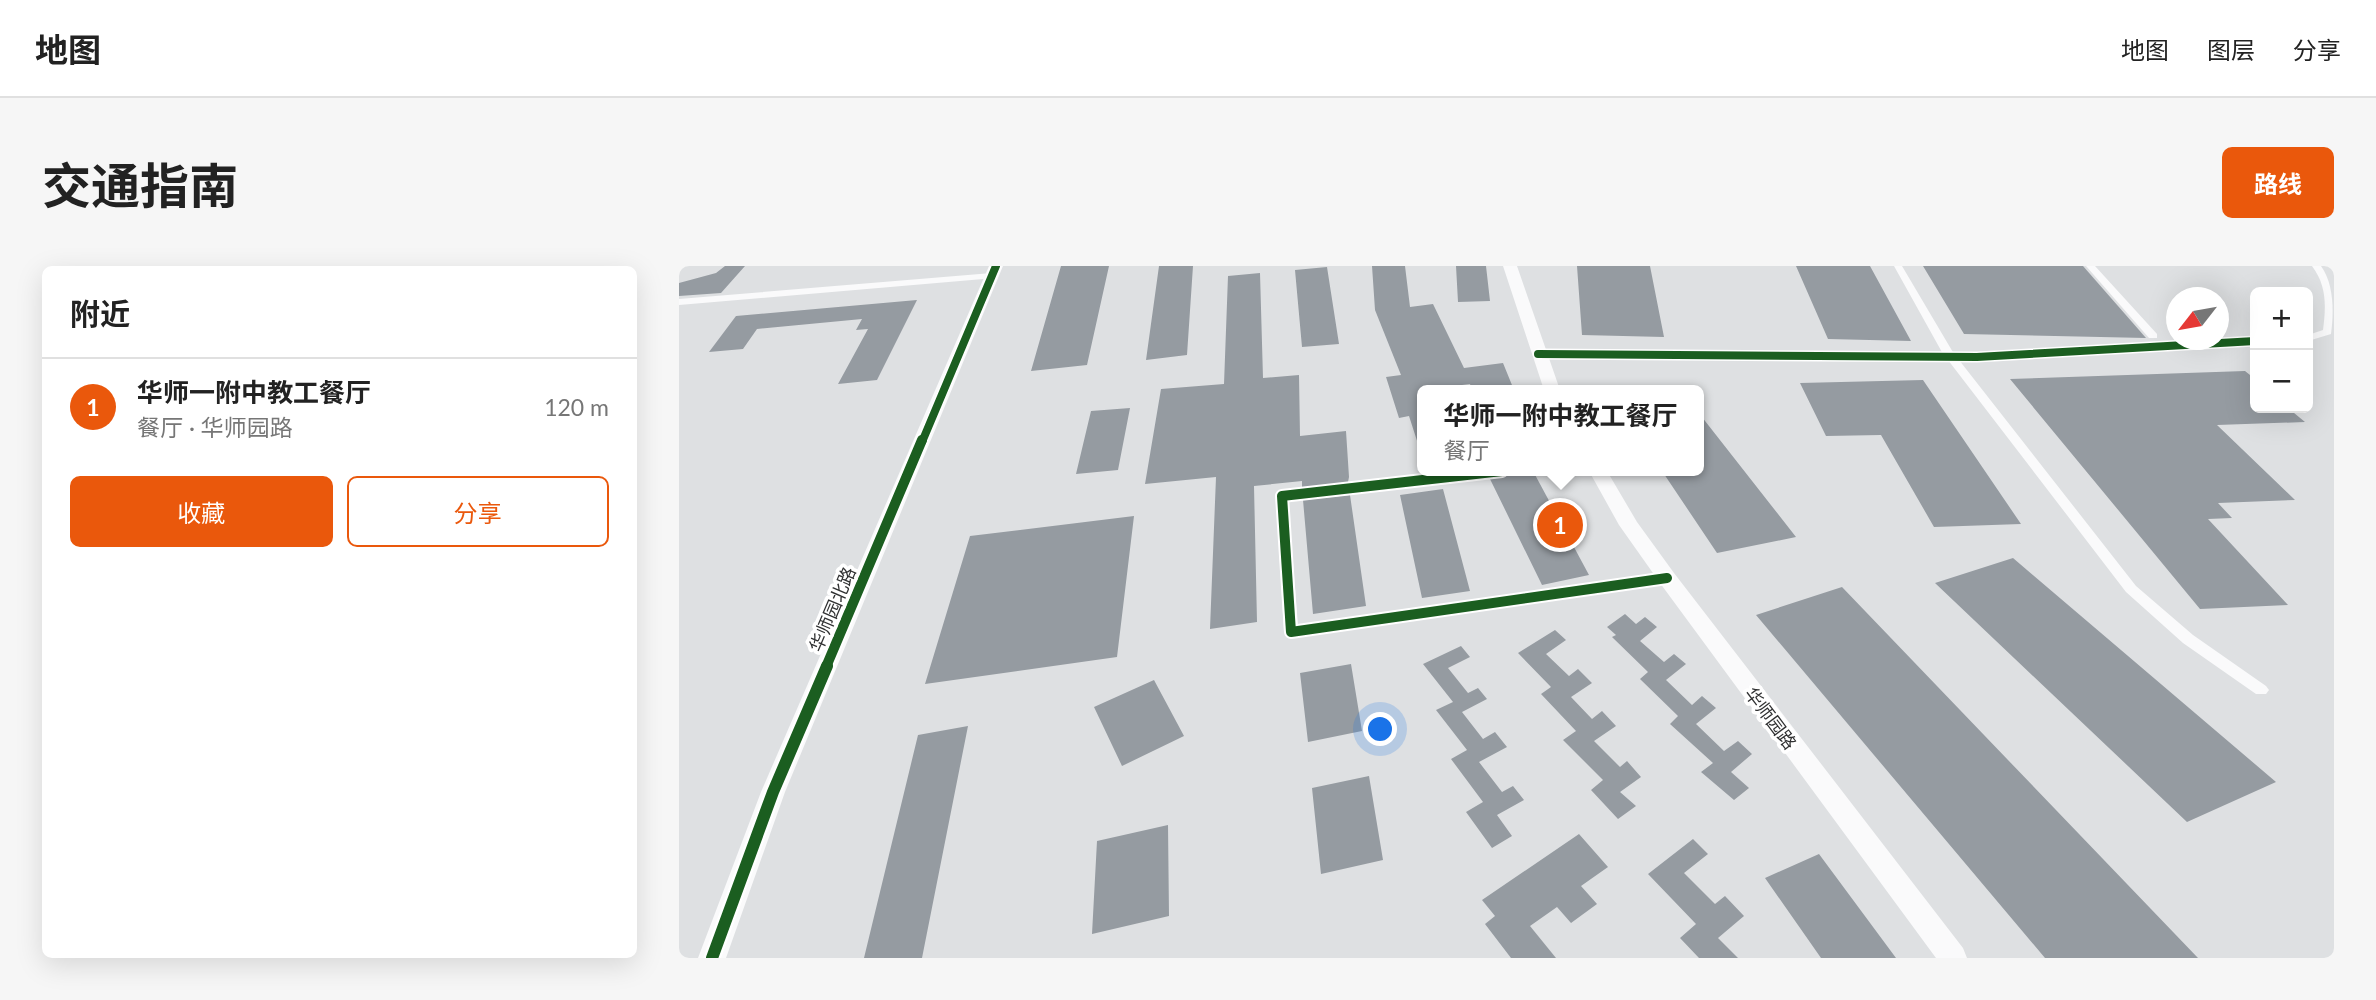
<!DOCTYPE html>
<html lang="zh">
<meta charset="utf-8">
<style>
:root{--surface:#fff;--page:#f6f6f6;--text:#222;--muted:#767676;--line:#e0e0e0;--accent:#ea580c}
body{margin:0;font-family:Lato,"Noto Sans SC",sans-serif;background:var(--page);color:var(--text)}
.controls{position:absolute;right:21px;top:21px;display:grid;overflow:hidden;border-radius:10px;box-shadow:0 7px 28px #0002}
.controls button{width:63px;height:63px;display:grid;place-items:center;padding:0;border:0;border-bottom:2px solid var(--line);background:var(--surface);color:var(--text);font:35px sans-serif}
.compass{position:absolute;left:1487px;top:21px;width:63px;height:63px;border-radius:50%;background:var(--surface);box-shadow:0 7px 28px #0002;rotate:239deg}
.you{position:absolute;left:702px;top:464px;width:24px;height:24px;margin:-18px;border:5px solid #fff;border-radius:50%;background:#1a73e8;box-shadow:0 0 0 10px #1a73e833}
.badge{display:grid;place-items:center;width:46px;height:46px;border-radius:50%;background:var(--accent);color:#fff;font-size:23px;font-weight:700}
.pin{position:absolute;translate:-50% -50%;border:4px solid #fff;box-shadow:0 2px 7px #0006}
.popup{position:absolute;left:738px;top:119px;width:287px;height:91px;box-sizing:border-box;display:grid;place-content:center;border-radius:10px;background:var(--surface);filter:drop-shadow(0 2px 5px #0005);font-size:23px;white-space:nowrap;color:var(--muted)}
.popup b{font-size:26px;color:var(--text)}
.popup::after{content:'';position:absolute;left:50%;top:100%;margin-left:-14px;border:14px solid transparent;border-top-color:var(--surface)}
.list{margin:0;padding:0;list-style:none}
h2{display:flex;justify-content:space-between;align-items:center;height:91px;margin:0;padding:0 28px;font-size:30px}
h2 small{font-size:23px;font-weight:400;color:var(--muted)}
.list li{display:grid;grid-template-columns:46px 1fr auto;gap:21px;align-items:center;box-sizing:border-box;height:98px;padding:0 28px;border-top:2px solid var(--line)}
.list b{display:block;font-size:26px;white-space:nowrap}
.list p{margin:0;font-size:23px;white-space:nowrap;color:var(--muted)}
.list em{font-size:23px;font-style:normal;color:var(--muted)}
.actions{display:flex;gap:14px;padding:21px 28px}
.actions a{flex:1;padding:16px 0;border:2px solid var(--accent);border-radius:10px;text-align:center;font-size:24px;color:var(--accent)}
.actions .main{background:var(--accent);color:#fff}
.map{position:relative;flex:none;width:1655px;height:692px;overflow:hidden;border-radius:10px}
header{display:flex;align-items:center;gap:42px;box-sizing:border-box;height:98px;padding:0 35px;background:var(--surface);border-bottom:2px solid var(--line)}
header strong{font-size:33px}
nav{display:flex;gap:38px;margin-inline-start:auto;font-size:24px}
.intro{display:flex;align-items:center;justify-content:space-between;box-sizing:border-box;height:168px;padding:0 42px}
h1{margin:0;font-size:49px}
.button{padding:18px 32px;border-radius:10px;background:var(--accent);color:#fff;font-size:24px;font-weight:700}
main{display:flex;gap:42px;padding:0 42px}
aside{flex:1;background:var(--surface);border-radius:10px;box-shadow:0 7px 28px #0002}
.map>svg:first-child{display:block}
</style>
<header>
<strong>地图</strong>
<nav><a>地图</a><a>图层</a><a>分享</a></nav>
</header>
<div class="intro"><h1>交通指南</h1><a class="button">路线</a></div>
<main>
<aside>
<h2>附近<small></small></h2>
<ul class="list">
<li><span class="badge">1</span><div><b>华师一附中教工餐厅</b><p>餐厅 · 华师园路</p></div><em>120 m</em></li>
</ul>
<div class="actions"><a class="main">收藏</a><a>分享</a></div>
</aside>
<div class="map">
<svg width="1655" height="692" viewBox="0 0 1655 692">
<rect width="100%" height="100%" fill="#dee0e2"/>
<path fill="#959ba1" d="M46,0H66L42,27L0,30V17L37,7Z
M382,0H430L408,99L352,105Z
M480,0H514L508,89L467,94Z
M693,0H726L731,41L754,38L785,102L824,97L835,124H793L791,118L743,124V180L740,181L730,150L720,152L707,111L722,109L696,44Z
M777,0H807L811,35L779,36Z
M898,0H971L985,71L903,69Z
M1117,0H1191L1232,75L1149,73Z
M1244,0H1404L1467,72L1285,68Z
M648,1L660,78L623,81L616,4Z
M581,7L584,112L620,109L621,170L667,165L670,211L669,216L623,222V215L575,220L578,356L531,363L537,211L466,218L482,123L545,118L549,10Z
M238,34L198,114L159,118L189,63L177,64L183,53L78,63L64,83L30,86L57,50Z
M1566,105L1576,113V142H1609L1626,156L1538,159L1616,234L1539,237L1553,252L1529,253L1609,339L1521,343L1331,113Z
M1244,114L1342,258L1255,261L1202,169L1147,170L1121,117Z
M451,142L439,204L397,208L412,145Z
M1019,146L1117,271L1038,287L983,205H1019Z
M831,205H854L910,309L863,319L811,213L824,211Z
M764,223L791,325L743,332L721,229Z
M671,229L687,340L634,348L624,234Z
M455,250L438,391L246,418L291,270Z
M1334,292L1597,516L1508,556L1256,317Z
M1163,321L1519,692H1366L1077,349Z
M946,348L957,358L966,351L978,361L961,375L985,396L995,388L1007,398L987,414L1013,439L1023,430L1037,442L1017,458L1045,485L1059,475L1073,488L1052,506L1070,522L1055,534L1022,506L1034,497L991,458L999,450L961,413L969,406L933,371L937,369L928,361Z
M876,364L887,374L867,388L890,410L899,403L913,417L892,431L913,453L923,445L937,460L915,475L941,501L948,495L962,511L941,526L957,540L939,553L912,524L924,514L884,474L897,465L862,428L872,421L839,387Z
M782,380L791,391L769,402L789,427L799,422L808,433L783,446L804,473L816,466L828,481L800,496L823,526L834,520L845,534L818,549L833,570L813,582L787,546L804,536L772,493L788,484L757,444L774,436L744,398Z
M672,398L683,465L629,476L621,407Z
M475,414L505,470L443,500L415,441Z
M289,460L243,692H185L239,469Z
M690,510L704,594L642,608L633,522Z
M489,559L490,650L413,668L418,575Z
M900,568L929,601L902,620L918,638L892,657L878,641L851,660L877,692H832L806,658L816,650L803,634Z
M1014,573L1029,588L1005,607L1036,638L1046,630L1065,650L1039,672L1059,692H1020L1001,672L1017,658L969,608Z
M1140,588L1217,692H1142L1086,612Z"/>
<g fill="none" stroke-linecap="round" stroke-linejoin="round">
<path fill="#fafafb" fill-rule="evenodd" d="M1215,0H1223L1275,88L1576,72V78L1280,94L1457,320L1514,369L1587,420L1590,424L1587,428H1577L1504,377L1447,326L1269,94L859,91L854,88L859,85L1264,88Z
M1407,0H1416L1478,68V72H1470Z
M1633,0H1642C1655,18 1655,46 1652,68L1629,75V69L1644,64C1647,40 1648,20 1633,0Z
M313,7L316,8V12L0,39V33Z
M793,205H829L823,209L609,233L619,360L988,307L995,312L988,317L612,371L607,370L605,366L597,230L599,227Z"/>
<path fill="#fafafb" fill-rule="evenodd" d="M310,0H324L106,526L47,692H19L82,526Z
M824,0H838L881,124H865Z
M910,205H928L958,256L995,307L1284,682L1288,692H1257L981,317L940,259Z"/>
<defs>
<path id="cycleway-far2" d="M859,88L1298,91L1576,75
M243,176L317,0"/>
<path id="cycleway-far1" d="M823,205L603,230L612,366L988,312
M147,401L243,174"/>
<path id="cycleway" d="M33,692L94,526L148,400"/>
</defs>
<use href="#cycleway-far2" stroke="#fff" stroke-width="11"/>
<use href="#cycleway-far1" stroke="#fff" stroke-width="14"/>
<use href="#cycleway" stroke="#fff" stroke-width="17"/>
<use href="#cycleway-far2" stroke="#1b5e20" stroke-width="8"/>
<use href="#cycleway-far1" stroke="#1b5e20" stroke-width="10"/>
<use href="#cycleway" stroke="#1b5e20" stroke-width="12"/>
</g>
<g text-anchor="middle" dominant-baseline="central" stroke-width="7" stroke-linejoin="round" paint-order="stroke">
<g font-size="18" fill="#303132" stroke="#fff">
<text transform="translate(153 343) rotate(-67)">华师园北路</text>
<text transform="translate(1092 452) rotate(53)">华师园路</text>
</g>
</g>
</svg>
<div class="controls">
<button>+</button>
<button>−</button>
</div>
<svg class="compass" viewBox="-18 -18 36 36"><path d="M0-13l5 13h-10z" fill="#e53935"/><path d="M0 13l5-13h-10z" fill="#767676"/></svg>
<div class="you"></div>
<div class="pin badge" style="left:881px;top:259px">1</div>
<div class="popup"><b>华师一附中教工餐厅</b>餐厅</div>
</div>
</main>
